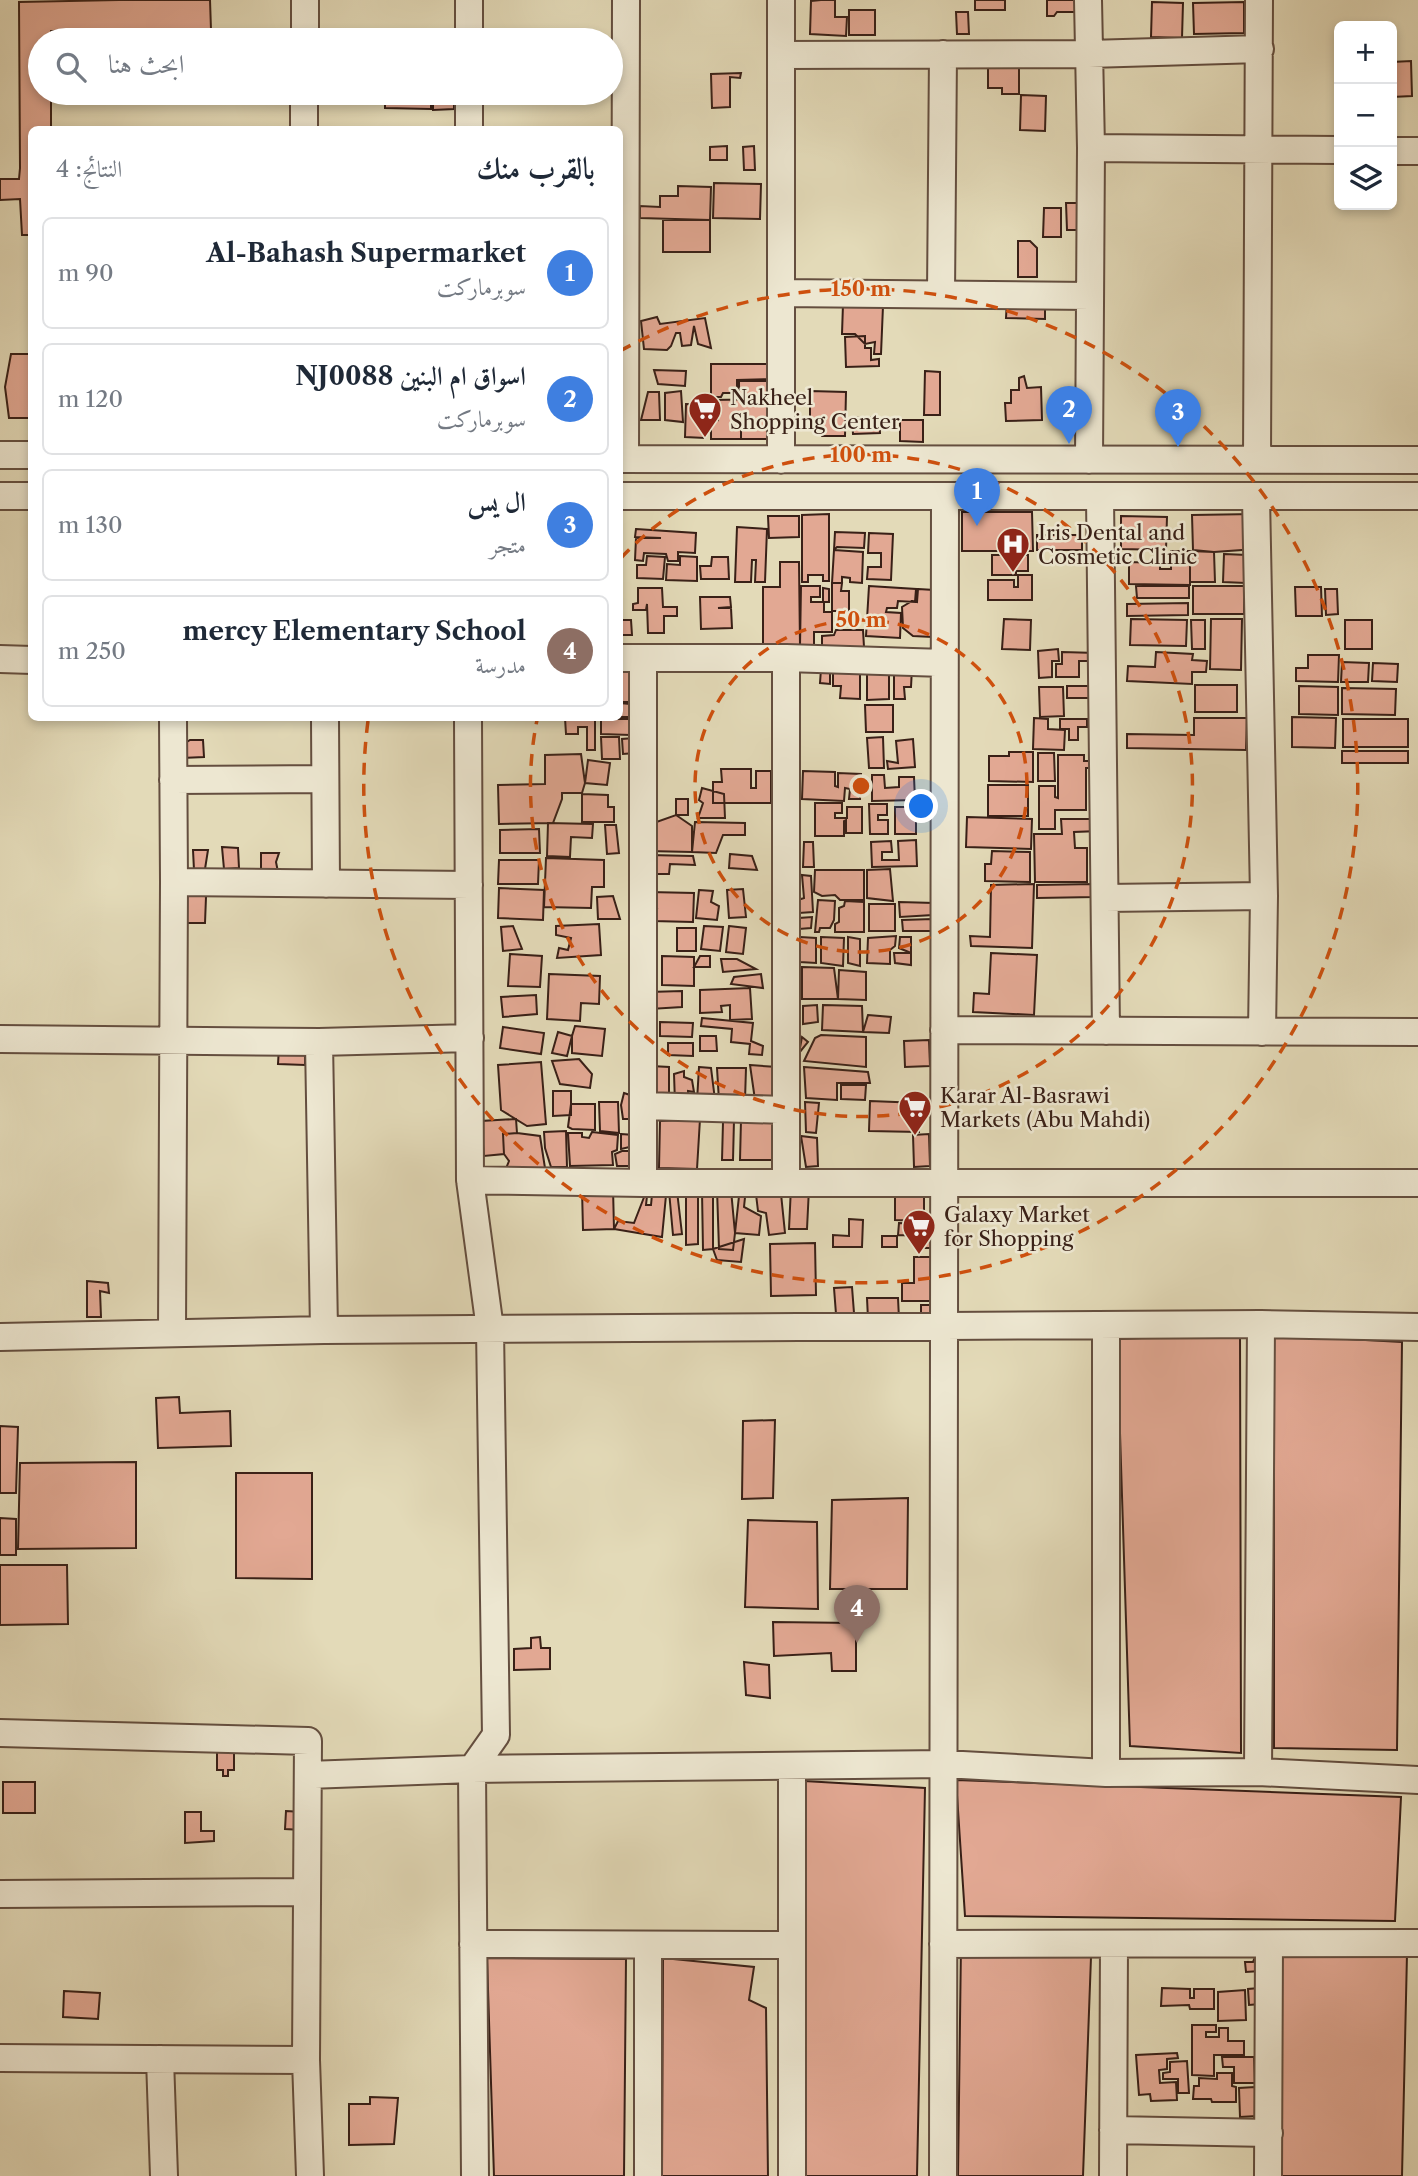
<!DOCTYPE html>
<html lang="ar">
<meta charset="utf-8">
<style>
:root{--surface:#fff;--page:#f6f6f7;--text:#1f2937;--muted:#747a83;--line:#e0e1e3;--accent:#8f2418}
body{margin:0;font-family:"Libre Caslon Text",Amiri,serif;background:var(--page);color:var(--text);direction:rtl}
.controls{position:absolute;right:21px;top:21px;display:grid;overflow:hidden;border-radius:10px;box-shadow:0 4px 10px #0003}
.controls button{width:63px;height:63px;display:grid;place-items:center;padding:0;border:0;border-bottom:2px solid var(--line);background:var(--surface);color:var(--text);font:35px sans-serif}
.you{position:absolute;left:922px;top:807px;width:24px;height:24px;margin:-18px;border:5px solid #fff;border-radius:50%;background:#1a73e8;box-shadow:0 0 0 10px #1a73e833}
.badge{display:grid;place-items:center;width:46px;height:46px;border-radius:50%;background:var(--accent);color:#fff;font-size:23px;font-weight:700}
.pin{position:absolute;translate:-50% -58px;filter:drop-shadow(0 2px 4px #0008)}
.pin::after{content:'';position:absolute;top:37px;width:24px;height:21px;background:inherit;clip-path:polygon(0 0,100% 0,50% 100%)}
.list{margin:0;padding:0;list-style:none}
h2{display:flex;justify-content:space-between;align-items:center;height:91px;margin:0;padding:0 28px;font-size:30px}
h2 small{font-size:23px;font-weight:400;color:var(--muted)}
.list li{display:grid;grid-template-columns:46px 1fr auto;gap:21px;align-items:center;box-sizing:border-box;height:112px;margin:0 14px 14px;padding:0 14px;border:2px solid var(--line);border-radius:10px}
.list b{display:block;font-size:26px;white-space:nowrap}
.list p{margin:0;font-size:23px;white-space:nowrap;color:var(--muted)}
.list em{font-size:23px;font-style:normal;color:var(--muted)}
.icon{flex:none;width:38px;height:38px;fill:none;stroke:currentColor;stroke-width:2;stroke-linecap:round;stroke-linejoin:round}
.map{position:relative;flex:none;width:1418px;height:2176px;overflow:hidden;direction:ltr}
.search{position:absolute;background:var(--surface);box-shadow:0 4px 10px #0003;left:28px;top:28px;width:595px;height:77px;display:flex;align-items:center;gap:18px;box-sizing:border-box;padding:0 24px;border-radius:38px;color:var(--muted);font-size:26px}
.panel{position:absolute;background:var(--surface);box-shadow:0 4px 10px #0003;left:28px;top:126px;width:595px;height:595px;border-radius:10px;direction:rtl}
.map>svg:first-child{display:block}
</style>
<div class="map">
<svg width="1418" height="2176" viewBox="0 0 1418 2176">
<rect width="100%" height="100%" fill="#e3dab8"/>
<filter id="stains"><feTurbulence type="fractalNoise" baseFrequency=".00286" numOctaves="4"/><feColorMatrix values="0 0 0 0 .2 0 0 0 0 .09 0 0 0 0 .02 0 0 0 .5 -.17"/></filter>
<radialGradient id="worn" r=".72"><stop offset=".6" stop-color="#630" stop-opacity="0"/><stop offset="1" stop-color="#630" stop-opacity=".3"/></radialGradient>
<path fill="#e2a893" stroke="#392017" stroke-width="2" d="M119,0H210L211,30L51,31V40H40V93H51V130H32V235H22L20,199L0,200V179H19L20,168L19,2Z
M821,0H835V17H847L846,36L810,34L811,1Z
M975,0H1005V10H975Z
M1047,0H1079V12H1057L1054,16H1047Z
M1152,2L1183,3L1182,38L1151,37Z
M1244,2V33L1194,34L1193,3Z
M849,10H875V35H849Z
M956,12H968L969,34H957Z
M489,39H545V40H489Z
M1411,61L1412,96L1392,97V62Z
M988,62L1019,63V94H1002V88H988Z
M741,73L740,78L730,77V107L712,108L711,74Z
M385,93H431V109L385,108Z
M1021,95L1046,96L1045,131L1020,130Z
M433,97H454V109L433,110Z
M727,146V160H710V147Z
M754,146L755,170H744L743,147Z
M714,183L761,184L760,219L713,218Z
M678,186L711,187L710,220L640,218V206L660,207V196H678Z
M1066,203H1085V230H1067Z
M1044,208H1061V237H1043Z
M663,220H710V252H663Z
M1018,241H1030L1037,248V277H1018Z
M1007,300L1045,301V319L1006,318Z
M843,304L883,306L881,354H874L875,342L865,344L855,334H842Z
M657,317L660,324L705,318L711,348L698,344L694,326L691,345L682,346L680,333H676L671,346L667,350L644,349L641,321Z
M865,336V348H871V360L879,359V366L846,367L845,337Z
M11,354H32V418H9L5,387Z
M711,364H777V379L737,380V393H723L721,397H711Z
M654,370L686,371L685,386L658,384Z
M925,371L940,372V415H924Z
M1024,376L1027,388L1041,387L1042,420L1006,421L1005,403H1011V390H1019V378Z
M739,381H774V396H735L739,395Z
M681,391L683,422L665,420V393Z
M810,391L846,392L845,436H822V423H810Z
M648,392H659L660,420H641Z
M779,399L775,439H741V417V439H711V419L718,420V416H710V400Z
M686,404L706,405L705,438L685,437Z
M879,417L880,433L853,434L852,418Z
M900,420H923V442L900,441Z
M962,512H1032L1033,551H1010V545H998V551H962Z
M829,514V581H823V575H808V582H802V515Z
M1255,514L1256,549L1214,552L1193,550L1192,515Z
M768,516H799V537L769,538Z
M1121,516L1167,517L1166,550L1121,549Z
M737,527L767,529L765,582H755L756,560H752L751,582H735Z
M636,529L696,533L695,553L678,552V561H668L666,554L644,553L643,561L635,560L636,538H661L635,537Z
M835,532L865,533L864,548L837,547L834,550Z
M869,533L893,534L891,580L867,579L868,567H881V553H868Z
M1037,535H1082V550H1037Z
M834,550L863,552L862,583L850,582V578L842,577V583H832Z
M1171,551H1190V585L1129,584V562L1160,563V569H1171Z
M1190,551L1214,552L1215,582H1190Z
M1224,554L1247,555L1246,583L1223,582Z
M992,555H1028V571H1016V575H992Z
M647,556L665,557L663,579L637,578V565H646Z
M680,556L697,557V581L666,580L667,564L680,565Z
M712,557H728L729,579H701L700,566H711Z
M780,562H799L800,646H763V587H780Z
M1018,575H1032V600H988V580H1014V587H1018Z
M832,583H842L841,591H849V611H832Z
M801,586H820V597H811V602H823V588L829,589V602H824V612H832V632H814V646H800Z
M869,586L916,589L915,602L898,601L897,608H887L886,612L901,613L900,638L866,636Z
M1136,586H1189V598H1137Z
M1193,586H1244V614H1193Z
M1295,587H1321L1322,616H1296Z
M638,588H662L663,607H677V616H664V633H648L647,604L646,610H633V604L638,603Z
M918,589L934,590L932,637L913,636L903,628L902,607L912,601L917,602Z
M1325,589H1337L1338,614L1326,615Z
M700,597H730L731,607L718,608H731L732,628L701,629Z
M1188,603V615L1127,616V604Z
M1004,619L1031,620L1030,650L1002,649Z
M1131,619L1187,620L1186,646L1130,645Z
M1211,619H1242L1241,670L1210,669Z
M620,620H631L632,635H620Z
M1191,620H1205V649H1192Z
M1345,620H1372V649H1345Z
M836,630H863L864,647L822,648V636L834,635Z
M1058,649L1059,661H1052V677L1039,678L1038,651Z
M1062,652L1096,653V661H1079V677H1056V664H1062Z
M1156,652L1193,654L1192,660L1207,661L1206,672H1192V684L1127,681L1128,666L1155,667Z
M1308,655H1339L1338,682L1296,681V668H1308Z
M1342,662L1369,663L1368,682H1341Z
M1373,663L1398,664L1397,682L1372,681Z
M894,668H912L911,687H904L905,699H894Z
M620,669H633V702H620Z
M821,669L830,670V684L820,683Z
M867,669H889V699L867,700Z
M833,671H860V699L840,698L841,686H833Z
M1195,685H1237V712H1195Z
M1067,686H1095V698H1067Z
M1299,686L1338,687V715L1299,714Z
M1039,687H1063L1064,716L1040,717Z
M1342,688L1396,689L1395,715L1342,714Z
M620,703L630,704V717H620Z
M865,705H893V732H866Z
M1292,717L1336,718L1335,748L1292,747Z
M565,718H595V750H587V727H578V734H566Z
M1034,718L1048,719V729L1065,730L1064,750L1033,749Z
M1194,718H1247L1246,750L1127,748V734L1194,735Z
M601,719H630V735L601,734Z
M1060,719H1087V727H1078V740H1069V729H1060Z
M1343,719H1408V747H1343Z
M601,737H619L620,759H602Z
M883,737L884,768H869L867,738Z
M634,738L635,753L623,754L622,739Z
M913,739L915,767L888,769L887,761L898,763L896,741Z
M190,740H203L204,757L182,758V745Z
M1342,751H1408V763H1342Z
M1009,752H1033V782L989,781V756H1009Z
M1038,753H1054L1055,781H1038Z
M581,754L585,783L582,793H562V799L553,823L499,824L498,785L545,784V755Z
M1058,755H1084V761H1091V768H1086V810H1055V829H1039V786H1055V797L1058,798Z
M588,760L610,763L607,785L585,783Z
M721,769H751V788H756V771H771V803H713V782H722Z
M803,771L835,772V786L838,787V773L861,774L860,799H849L850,789L845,788L844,801L802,799Z
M872,775H884L885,788L899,787V777H914L915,800L872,801Z
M988,785H1028V816H988Z
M702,788L724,794L725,818H698L703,803L699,800Z
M582,794L608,795V807H614V822H582Z
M676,799H688V815H676Z
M815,803H842V813H835V818H847V807H862V833H846V820L844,821V836H815Z
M869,804H887V815H878V820H888V834H870Z
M895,807H916V834H895Z
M676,815L692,826V852L647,851L648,825Z
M967,817L1032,819L1031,849L966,847Z
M1061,819H1098L1099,831L1074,832L1075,848H1087V882H1035L1034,834H1062Z
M695,822L745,823V835H723L716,853L692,852Z
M548,823L593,824L592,838L571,837L570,857L547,856Z
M605,825H616L619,853L607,854Z
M539,829L540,853H500V830Z
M916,840L917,866L872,867L871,842L891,841L892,852H882V860H899L898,841Z
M804,842H813L814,867H803Z
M222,847L238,848L239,868L224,869Z
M193,850H208L205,869L194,870Z
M992,851L1030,852V882L985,881V864H991Z
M261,853H279L276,862L278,872H261Z
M730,854L752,856L757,870L729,868Z
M649,855L693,856L695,865L670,864L669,874H648Z
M546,858L604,860V887H592L591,908L544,907Z
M499,860H539L538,884H498Z
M890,869L893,901L867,898V870Z
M815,870H864V900H840L835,895L822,896L814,892Z
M802,875L811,876L813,912L799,913L798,900L804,898Z
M1034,884L1032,948L971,946L970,936L990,937L991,885Z
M1095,884V897L1037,898V885Z
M499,888L544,890L543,920L498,918Z
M743,889L746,917L729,918L727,890Z
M699,890L713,891L711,902L719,906L717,920L696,918Z
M649,892L694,893L693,922L653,921L657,909L649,906Z
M183,894H203L206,897L205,923H182Z
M613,896L620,919H598L597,897Z
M818,900L835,901L834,920L830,928H820L819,932H815Z
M845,901L864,902V932H835V924L839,922V908L844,906Z
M899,902L934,903L933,915L900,917Z
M869,904H895V931H869Z
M812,917L811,928L799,929V918Z
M933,919L932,931H903L902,920Z
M599,924L601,955L557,958L559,948L568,950L571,938L556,935V926Z
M513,926L522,949L503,951L501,927Z
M704,926L723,927L720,951L701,949Z
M729,926L746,928L743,954L726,952Z
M677,928H696V951H677Z
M896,936L895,946L890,950V964L867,963L868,938Z
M800,937L816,938V963L800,962Z
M821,937L844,938L843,966L821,963Z
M848,937L860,939V966L848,963Z
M900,937H911V953L899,948Z
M894,953H911V965L895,963Z
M991,953L1037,955L1034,1015L973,1012L974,993L989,994Z
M510,954L542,956L540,987L508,986Z
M662,956L694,957V986L662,985Z
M700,956H710V967H694Z
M721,959H737L756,969L723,972Z
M802,967L834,968L838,999H802Z
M839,970L866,972V1000L838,999Z
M549,974L600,976L599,1004L581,1003L580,1021L547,1019Z
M761,974L763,988L731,984L734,977Z
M750,988L752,1019L730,1020V1005L721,1006L722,1012L700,1013V990Z
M682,991V1007L650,1009L649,992Z
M536,995L537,1014L503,1017L501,997Z
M817,1005L818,1022L803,1024V1006Z
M823,1005L862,1006L863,1032L822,1030Z
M868,1015L891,1017L889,1033L863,1032Z
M702,1018L753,1023L751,1041L763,1046L762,1055L749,1054L750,1044L731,1042L732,1029L701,1026Z
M660,1022L693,1023L692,1037L660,1036Z
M575,1026L605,1029L602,1056L572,1053V1036Z
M503,1027L544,1033L541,1054L500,1048Z
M558,1032L572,1036L567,1056L552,1053Z
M821,1035L866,1037V1067L804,1061L815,1038Z
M700,1036H716L717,1051H700Z
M802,1037L808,1042L799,1053Z
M929,1040L930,1066L905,1067L904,1041Z
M668,1043H693V1056L668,1055Z
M279,1047H305V1065L278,1064Z
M579,1059L592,1074L590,1088L560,1084L552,1061Z
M541,1062L546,1124L527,1126L501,1110L498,1065Z
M750,1065L777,1067L778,1099L755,1100Z
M651,1066L669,1067V1099H653Z
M699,1067L711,1068L715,1100L697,1101Z
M804,1067L868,1072L870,1083H837V1100L806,1098Z
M717,1068H746L745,1100L719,1101Z
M684,1071V1077L692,1080L694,1092L688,1091V1102L675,1103L674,1074Z
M841,1085H866L865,1100L841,1099Z
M553,1091H571V1115L553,1116Z
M624,1093L639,1098L636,1119H623L621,1105Z
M870,1101L920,1103L919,1132L869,1131Z
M599,1102H618L619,1133L600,1131Z
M805,1102L819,1103L816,1133L806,1132Z
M571,1104H595V1130L572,1129L568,1127Z
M516,1119L517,1133L503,1134L504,1154L484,1156L481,1121Z
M700,1119L697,1169L659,1168L660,1121Z
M734,1120L733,1160H722L723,1122Z
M741,1120L777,1122L778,1160H740Z
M566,1131L567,1167H551L545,1148L544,1132Z
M592,1132L618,1135L617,1150L612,1152L613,1165L570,1166L568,1133H582V1137L589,1138Z
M517,1133L540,1136L545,1168L510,1169L507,1166L509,1161L504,1154L503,1134Z
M621,1134L634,1135V1146L621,1149Z
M929,1134L930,1166L914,1167L913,1135Z
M801,1136L817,1138L818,1166L806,1167Z
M622,1151H635L636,1166H617L615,1154Z
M653,1184L667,1185L662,1237L614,1229L618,1221L634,1223L648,1187L646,1205H651Z
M780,1184L785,1233L769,1235L766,1213L758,1211L755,1186Z
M740,1187L746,1188L744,1207L761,1216L759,1235L735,1233Z
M791,1187L809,1188L807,1229H789Z
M613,1188L614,1229L583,1230L582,1189Z
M686,1188H698V1244L686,1245Z
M895,1188H924V1221L895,1220Z
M713,1189V1249L703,1250L702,1191Z
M717,1189L731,1190L735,1233L733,1250L719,1249Z
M669,1191H677L682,1234L673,1235Z
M849,1219L863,1220L862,1247H833V1235L849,1236Z
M899,1223L922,1224V1236L898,1235Z
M882,1236H897V1247H882Z
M919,1236L931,1237V1248H918Z
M744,1239L741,1262L717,1260L713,1249Z
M815,1243L816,1295L771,1296L770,1244Z
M914,1257H934L933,1301H902V1283H914Z
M87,1281L108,1283L109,1293L100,1291L101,1317H87Z
M852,1287L854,1313L836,1314L834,1288Z
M867,1298H898L899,1319H868Z
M921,1305H938V1318H921Z
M1240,1334L1241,1753L1130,1746L1117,1339Z
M1274,1335L1402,1342L1397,1750L1274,1748Z
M179,1397L180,1413L230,1411L231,1446L158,1448L156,1398Z
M775,1420L773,1498L742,1499L743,1421Z
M0,1426L18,1427L16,1493H0Z
M136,1462V1548L18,1549L20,1463Z
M236,1473H312V1579L236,1578Z
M908,1498L907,1589H830L832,1500Z
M0,1518L16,1519V1555H0Z
M748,1520L817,1522L818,1609L745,1607Z
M0,1565H67L68,1624L0,1625Z
M773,1622L856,1623V1671H832L831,1653L774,1656Z
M540,1637L541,1648H550V1669L514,1670V1649L531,1648V1638Z
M744,1662L769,1665L770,1698L746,1695Z
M217,1746H234V1770H228V1776H223V1770H217Z
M956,1780L1401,1797L1395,1921L965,1916Z
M804,1781L925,1788L917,2176H802Z
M3,1782H35V1813H3Z
M286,1811L302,1812V1830L285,1829Z
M185,1812H201V1831H214V1841L185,1843Z
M961,1944L1091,1957L1083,2176H958Z
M1407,1954L1402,2176H1282L1280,1957Z
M1256,1955L1260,1971L1246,1972L1245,1962H1253Z
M487,1958L626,1959L624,2176H494Z
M663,1958L754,1967L749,2000L766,2008L768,2176H662Z
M1162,1988L1190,1989V1998H1194V1989H1214V2009H1190L1189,2005L1161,2006Z
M1259,1988L1260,2004L1249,2005L1248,1989Z
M1245,1990L1246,2020L1218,2021V1992Z
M64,1991L100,1993L98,2019L63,2017Z
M1192,2025H1216V2032H1206V2037H1219V2028H1228V2041H1244V2055H1214V2076L1192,2075Z
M1177,2053L1178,2058L1167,2059V2069L1159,2070L1160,2083L1176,2082L1177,2100L1151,2101L1150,2094L1139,2095L1136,2055Z
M1222,2057H1254L1255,2083H1234V2067H1223Z
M1187,2061L1189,2093H1178V2079H1163V2073L1170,2072V2062Z
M1217,2073H1232V2086L1236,2087V2102H1212L1211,2099H1193L1194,2086H1199V2078L1217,2079Z
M1255,2087L1257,2116L1240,2117L1239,2088Z
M370,2097L398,2098L394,2144L349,2145V2104H370Z"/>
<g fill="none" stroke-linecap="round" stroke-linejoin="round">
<defs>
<path id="minor" d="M1088,0L1091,148L1089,460
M305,40V0
M469,40V0
M781,55L1089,54L1260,49
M304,130V93
M469,130V93
M1091,148L1339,150
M1392,151H1418
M781,293L1090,296
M941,294L943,54
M0,455H32
M620,459L1418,460
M625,459L626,0
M1257,459L1259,0
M781,460V0
M0,496H32
M620,496H1418
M1100,497L1106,1031
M1256,497L1264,896L1262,1032
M620,658H786L944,663
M0,659L32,660
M325,718L326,884
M468,718L470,1180L490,1329L496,1735L472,1769L475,2176
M173,780L325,779
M174,882L469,885
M1105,898L1264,896
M944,1030L1418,1032
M0,1039L319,1042L470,1038
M319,1042L324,1330
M644,1106L786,1110
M470,1180L643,1183H1418
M786,1182V658
M643,1183V658
M172,1332L174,882L173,718
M0,1337L324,1330L1261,1324L1418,1327
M0,1733L308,1741L306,2060L310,2176
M792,1766V2176
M1258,1772L1261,1324
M1106,1773V1325
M308,1775L472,1769L944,1764L1106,1773L1258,1772L1418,1780
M0,1894L307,1892
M473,1944L792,1945
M943,1944L1418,1943
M0,2058L306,2060
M160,2059L164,2176
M1113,2130L1269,2133
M648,2176V1945
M943,2176L945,497
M1113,2176L1114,1944
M1268,2176L1269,1944"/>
</defs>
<use href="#minor" stroke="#644e3f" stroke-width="30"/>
<use href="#minor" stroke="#ede7d1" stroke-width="26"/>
</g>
<g fill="none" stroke="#ce500e" stroke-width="3.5" stroke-dasharray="12 9">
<circle cx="861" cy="786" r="166"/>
<path d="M621 558A331 331 0 1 1 537 720"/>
<path d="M620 351A497 497 0 1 1 368 721"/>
</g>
<defs>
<symbol id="supermarket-pin" viewBox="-11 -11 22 30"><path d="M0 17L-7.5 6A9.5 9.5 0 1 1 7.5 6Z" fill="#8f2418" stroke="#ede7d1"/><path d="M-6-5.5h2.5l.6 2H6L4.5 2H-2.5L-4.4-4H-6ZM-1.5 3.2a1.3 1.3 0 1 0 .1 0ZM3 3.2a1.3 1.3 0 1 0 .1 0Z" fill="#fff"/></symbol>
<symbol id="hospital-pin" viewBox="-11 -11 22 30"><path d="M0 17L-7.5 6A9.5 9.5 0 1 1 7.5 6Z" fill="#8f2418" stroke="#ede7d1"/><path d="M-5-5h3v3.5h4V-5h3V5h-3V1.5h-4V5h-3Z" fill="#fff"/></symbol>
</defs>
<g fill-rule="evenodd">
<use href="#supermarket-pin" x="686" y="390" width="38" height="52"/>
<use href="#hospital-pin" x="994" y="525" width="38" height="52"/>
<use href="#supermarket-pin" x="896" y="1088" width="38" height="52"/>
<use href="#supermarket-pin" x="900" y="1207" width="38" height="52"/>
</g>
<g text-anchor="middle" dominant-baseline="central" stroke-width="5" stroke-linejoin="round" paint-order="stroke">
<g font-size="21" fill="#392017" stroke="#ede7d1" text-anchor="start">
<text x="730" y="397">Nakheel<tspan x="730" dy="24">Shopping Center</tspan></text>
<text x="1038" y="532">Iris Dental and<tspan x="1038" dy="24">Cosmetic Clinic</tspan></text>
<text x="940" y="1095">Karar Al-Basrawi<tspan x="940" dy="24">Markets (Abu Mahdi)</tspan></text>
<text x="944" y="1214">Galaxy Market<tspan x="944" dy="24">for Shopping</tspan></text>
</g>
</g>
<circle cx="861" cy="786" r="10" fill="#ce500e" stroke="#ede7d1" stroke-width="3.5"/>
<g font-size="21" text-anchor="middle" font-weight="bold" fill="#ce500e" stroke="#ede7d1" stroke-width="5" stroke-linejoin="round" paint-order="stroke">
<text x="861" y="296">150 m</text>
<text x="861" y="462">100 m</text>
<text x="861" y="627">50 m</text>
</g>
<rect width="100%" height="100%" filter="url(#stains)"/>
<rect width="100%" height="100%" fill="url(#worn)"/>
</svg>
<div class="controls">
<button>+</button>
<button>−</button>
<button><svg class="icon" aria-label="layers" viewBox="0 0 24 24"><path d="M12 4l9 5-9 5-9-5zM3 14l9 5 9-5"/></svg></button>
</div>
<div class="you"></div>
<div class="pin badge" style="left:977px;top:526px;background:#3f7fe0">1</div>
<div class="pin badge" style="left:1069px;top:444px;background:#3f7fe0">2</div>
<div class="pin badge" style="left:1178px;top:447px;background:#3f7fe0">3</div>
<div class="pin badge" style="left:857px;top:1643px;background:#8d6e63">4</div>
<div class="search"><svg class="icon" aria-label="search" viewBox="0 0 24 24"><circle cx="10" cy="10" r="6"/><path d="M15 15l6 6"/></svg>ابحث هنا</div>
<section class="panel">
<h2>بالقرب منك<small>النتائج: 4</small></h2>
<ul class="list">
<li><span class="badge" style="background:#3f7fe0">1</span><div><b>Al-Bahash Supermarket</b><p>سوبرماركت</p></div><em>90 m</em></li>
<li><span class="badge" style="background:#3f7fe0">2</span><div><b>اسواق ام البنين NJ0088</b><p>سوبرماركت</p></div><em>120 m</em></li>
<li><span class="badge" style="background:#3f7fe0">3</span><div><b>ال يس</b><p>متجر</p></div><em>130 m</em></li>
<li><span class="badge" style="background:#8d6e63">4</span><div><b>mercy Elementary School</b><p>مدرسة</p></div><em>250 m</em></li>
</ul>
</section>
</div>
